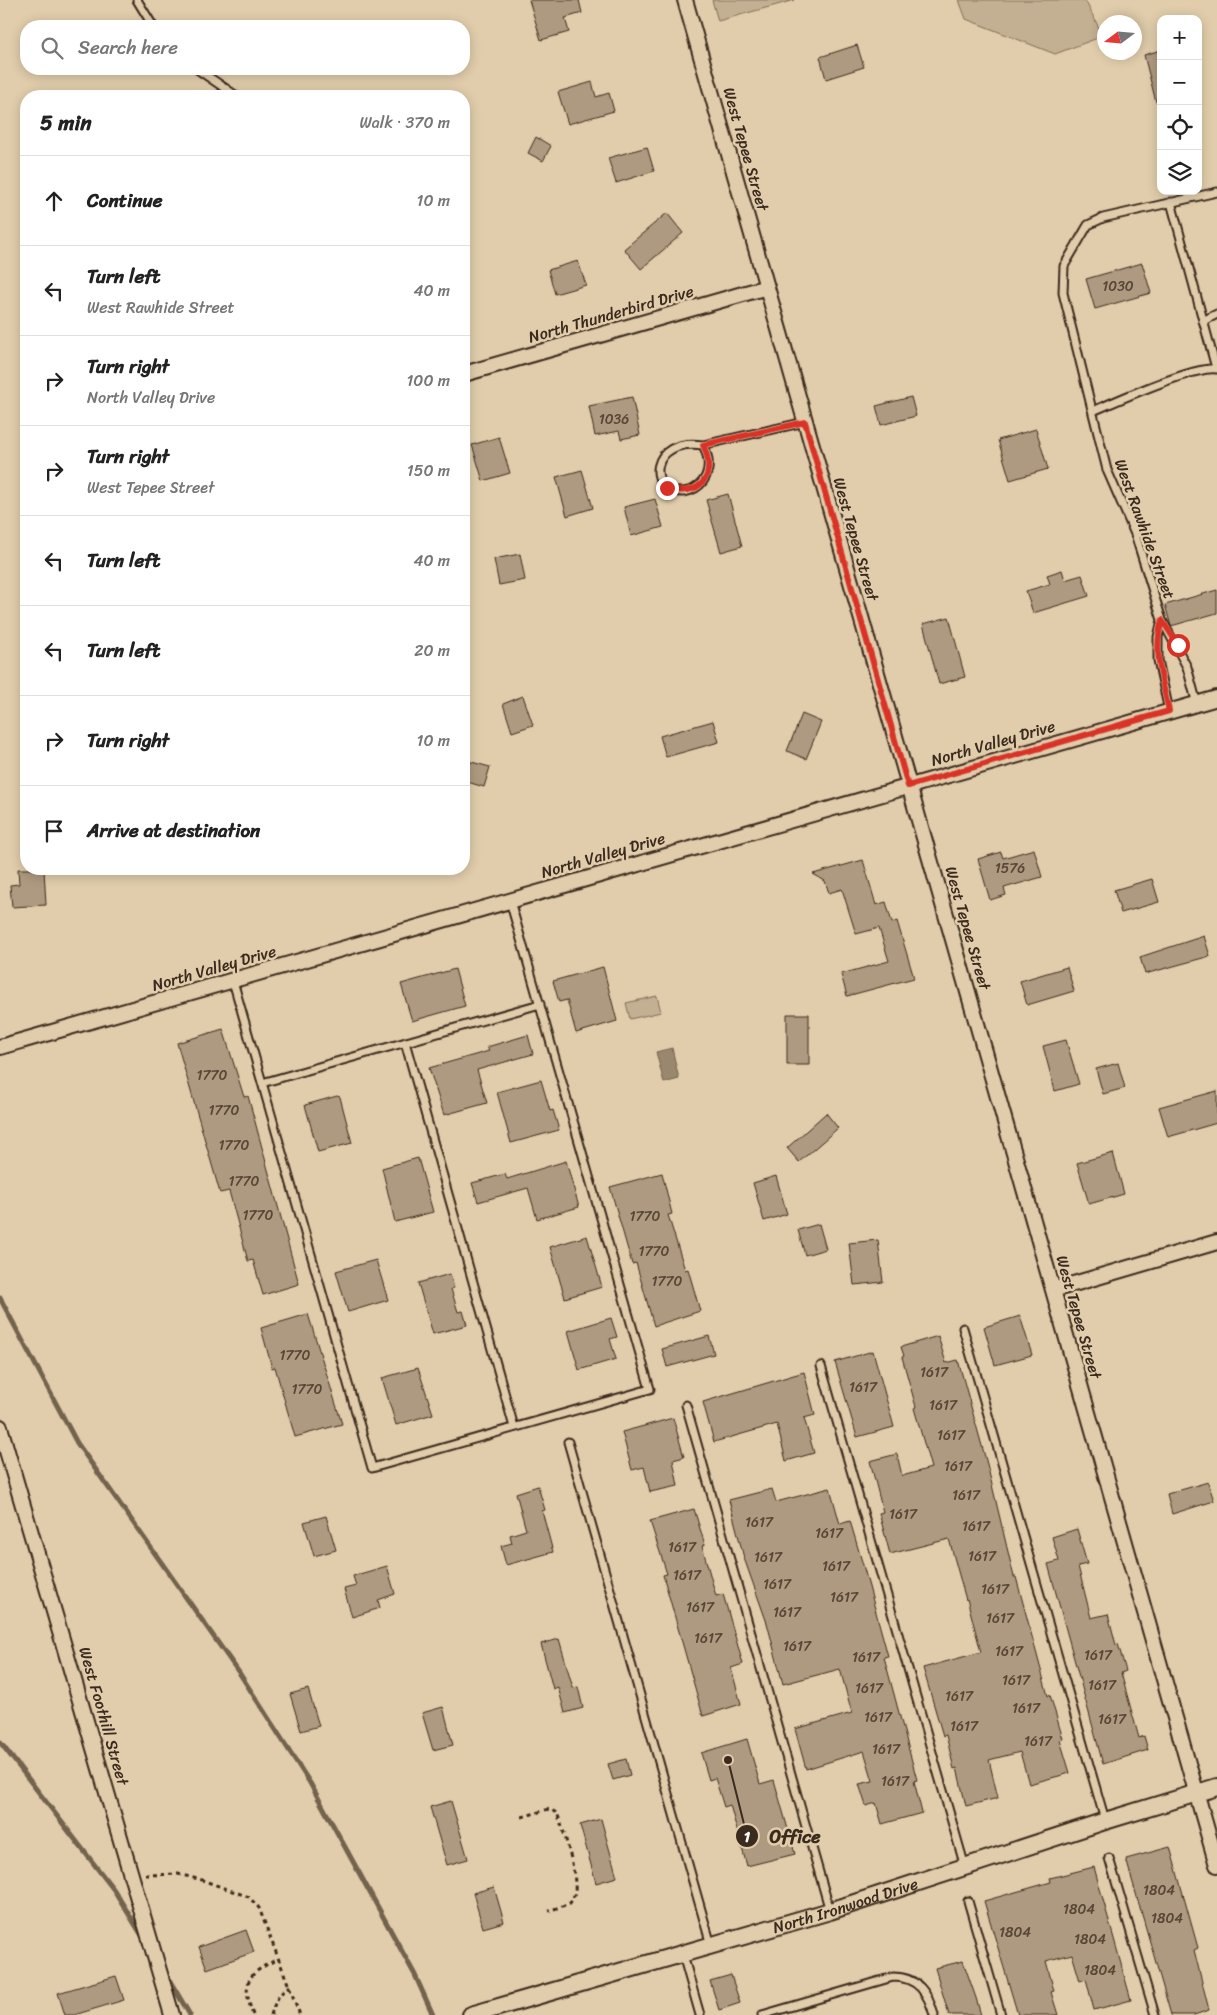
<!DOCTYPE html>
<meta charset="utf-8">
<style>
:root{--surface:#fff;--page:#f6f6f6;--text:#222;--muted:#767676;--line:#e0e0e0}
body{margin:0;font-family:Sriracha,sans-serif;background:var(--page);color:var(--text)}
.controls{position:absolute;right:15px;top:15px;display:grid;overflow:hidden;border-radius:10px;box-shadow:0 2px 12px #0003}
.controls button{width:45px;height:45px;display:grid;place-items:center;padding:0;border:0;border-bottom:1px solid var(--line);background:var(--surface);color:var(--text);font:25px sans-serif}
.compass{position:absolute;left:1097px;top:15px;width:45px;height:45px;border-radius:50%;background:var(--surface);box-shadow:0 2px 12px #0003;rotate:254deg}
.stop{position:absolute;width:15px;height:15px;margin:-11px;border:4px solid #d93025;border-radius:50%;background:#fff}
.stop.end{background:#d93025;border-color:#fff;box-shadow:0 1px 5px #0008}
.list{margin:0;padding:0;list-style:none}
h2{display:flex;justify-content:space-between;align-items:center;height:65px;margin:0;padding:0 20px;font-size:21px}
h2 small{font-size:16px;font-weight:400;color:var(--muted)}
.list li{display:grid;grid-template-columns:32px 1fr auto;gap:15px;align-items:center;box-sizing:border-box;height:90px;padding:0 20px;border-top:1px solid var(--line)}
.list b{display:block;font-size:19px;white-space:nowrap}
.list p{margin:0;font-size:16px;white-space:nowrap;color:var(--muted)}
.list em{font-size:16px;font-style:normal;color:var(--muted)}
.icon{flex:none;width:28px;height:28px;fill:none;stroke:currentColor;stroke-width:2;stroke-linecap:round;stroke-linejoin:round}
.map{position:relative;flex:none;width:1217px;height:2015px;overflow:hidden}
.search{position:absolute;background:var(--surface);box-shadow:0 2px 12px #0003;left:20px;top:20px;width:450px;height:55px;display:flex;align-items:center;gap:12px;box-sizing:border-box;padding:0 18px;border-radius:20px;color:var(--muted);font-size:19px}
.panel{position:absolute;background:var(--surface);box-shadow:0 2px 12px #0003;left:20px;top:90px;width:450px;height:785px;border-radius:20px}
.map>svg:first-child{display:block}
</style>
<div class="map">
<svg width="1217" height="2015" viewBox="0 0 1217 2015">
<rect width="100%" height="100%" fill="#e1cdab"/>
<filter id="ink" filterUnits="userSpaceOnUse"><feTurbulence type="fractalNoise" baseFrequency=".02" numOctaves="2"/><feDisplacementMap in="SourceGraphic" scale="10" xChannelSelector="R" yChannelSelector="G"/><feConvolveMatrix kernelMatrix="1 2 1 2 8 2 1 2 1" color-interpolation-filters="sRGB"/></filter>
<g filter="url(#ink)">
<path fill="#c3af91" stroke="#7f6c58" d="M712,0H795L718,21Z
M959,0H1085L1103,36L1055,54L966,19Z
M657,996L661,1012L630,1019L626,1003Z"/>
<path fill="#99876e" stroke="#73624e" d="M672,1048L679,1079L664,1083L656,1052Z"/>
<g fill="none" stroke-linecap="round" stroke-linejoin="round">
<path stroke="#73624e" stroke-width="5" d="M0,1298L77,1443L240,1674L310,1783L415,1975L433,2015
M0,1742L114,1890L144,1939
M167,1976L190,2015"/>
</g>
<path fill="#ae9a80" stroke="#3b2a1e" d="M529,0H579L582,13L565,18L569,32L541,40Z
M857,45L864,67L826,79L820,57Z
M1161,50V102H1156L1144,55Z
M592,82L596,97L609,93L614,111L568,124L558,92Z
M536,137L551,146L543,161L528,153Z
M647,147L654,171L616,183L608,158Z
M667,213L683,233L641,269L624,249Z
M578,261L586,285L555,294L548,270Z
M1142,263L1151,293L1095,309L1086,279Z
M632,397L640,435L621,439L619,431L595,436L589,406Z
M911,397L916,416L881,425L876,406Z
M1036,429L1048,469L1010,480L998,440Z
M499,437L510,473L483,481L472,445Z
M582,470L593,508L567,516L556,477Z
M728,494L742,546L721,552L706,500Z
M655,499L663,527L631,536L624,507Z
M520,554L525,580L499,585L494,559Z
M1062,570L1065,580L1082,575L1089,596L1033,613L1026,591L1050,584L1047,575Z
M1217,590V613L1171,626L1165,605Z
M949,617L965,677L939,684L923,624Z
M523,696L533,725L512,732L503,704Z
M802,714L821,722L806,759L787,751Z
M713,721L719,742L666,757L660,736Z
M464,760L490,767L484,787L464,781Z
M1034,849L1042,877L1004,888L1006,895L990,900L978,859L1001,852L1003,858Z
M863,860L876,905L886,902L892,923L897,921L914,978L847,996L841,974L889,961L879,928L856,934L842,889L829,893L825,881L813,874Z
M18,869H44L46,905L12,907L10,885L19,884Z
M1152,879L1159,902L1121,913L1114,890Z
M1204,936L1210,956L1145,974L1140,957Z
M603,967L617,1021L576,1033L567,1000L559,1002L553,981Z
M1067,967L1074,991L1027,1005L1020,981Z
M455,969L465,1006L412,1021L401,984Z
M787,1014H809V1065H787Z
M223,1029L244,1097L248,1096L299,1284L263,1295L253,1260L248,1261L229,1191L220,1193L177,1043Z
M528,1035L533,1054L477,1070L487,1103L444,1115L429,1068L489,1051L487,1047Z
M1066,1040L1079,1084L1055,1091L1043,1046Z
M1118,1063L1125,1088L1103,1094L1096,1069Z
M541,1080L550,1111L553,1110L559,1130L511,1143L497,1092Z
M1217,1091V1123L1168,1137L1159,1107Z
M337,1096L340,1097L352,1143L318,1152L305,1105Z
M826,1113L838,1128L799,1162L787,1148Z
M1113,1153L1124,1194L1089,1204L1077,1163Z
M418,1158L433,1212L395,1222L382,1168Z
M566,1161L579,1207L537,1219L528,1188L478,1202L472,1183L505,1174L507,1179Z
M662,1173L672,1214L668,1215L685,1270L688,1269L700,1311L654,1326L636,1263L632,1264L610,1187Z
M776,1176L787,1214L764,1221L753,1183Z
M819,1224L826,1249L805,1255L798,1230Z
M587,1236L602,1287L565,1298L550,1247Z
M878,1240L883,1282L854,1285L849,1243Z
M376,1260L388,1300L348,1312L336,1271Z
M450,1274L454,1288L451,1289L458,1312L463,1311L467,1325L433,1334L418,1283Z
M308,1314L342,1424L295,1437L275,1367L272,1368L261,1328Z
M1020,1316L1032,1355L995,1365L984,1327Z
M611,1318L617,1337L610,1339L616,1359L579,1370L568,1331Z
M709,1336L714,1354L667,1367L662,1349Z
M938,1336L946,1363L958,1360L987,1464L1014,1577H1016L1048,1696L1050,1695L1063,1739L1060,1740L1070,1773L1029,1784L1020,1752L989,1760L998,1798L966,1806L957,1768L954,1769L946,1735L943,1736L923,1668L981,1652L967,1599L966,1600L949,1539L890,1554L879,1513L883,1512L870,1461L897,1454L902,1476L931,1468L914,1408L916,1407L902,1357L904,1356L901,1347Z
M873,1351L894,1427L857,1437L835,1362Z
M418,1368L433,1414L396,1425L382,1378Z
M804,1372L815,1415L804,1418L814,1453L786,1461L777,1424L714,1442L703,1402Z
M673,1418L684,1457L673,1460L678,1486L650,1492L644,1467L632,1470L622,1432Z
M1208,1482L1214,1501L1172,1514L1167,1494Z
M538,1486L545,1510L542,1511L553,1552L506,1565L501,1546L512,1543L510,1535L526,1530L516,1493Z
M830,1488L840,1524L850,1521L863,1565L888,1656L884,1657L917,1780L914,1781L922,1813L882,1824L876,1803L866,1806L859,1784L873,1781L864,1751L806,1769L795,1729L852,1713L840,1669L783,1684L767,1623L744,1558L729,1500L772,1489L776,1502Z
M694,1509L705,1545L702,1546L716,1596L723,1594L743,1664L731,1668L741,1704L703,1716L663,1575L667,1574L650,1521Z
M326,1516L336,1550L314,1556L304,1522Z
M1077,1529L1087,1564L1078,1566L1091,1618L1108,1614L1116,1645L1118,1644L1126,1671L1121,1673L1139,1738L1144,1736L1148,1750L1103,1764L1048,1564L1059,1561L1052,1537Z
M387,1566L395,1594L378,1600L380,1608L352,1617L344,1589L356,1586L353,1576Z
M559,1639L573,1688L578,1687L583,1708L565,1713L558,1687L553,1689L541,1644Z
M308,1689L319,1726L301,1731L290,1694Z
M443,1707L453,1745L433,1750L422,1713Z
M747,1739L760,1784L774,1780L795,1854L747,1866L730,1805L724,1807L715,1778L709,1780L701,1753Z
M626,1759L630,1775L613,1780L608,1764Z
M451,1801L468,1859L447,1865L430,1807Z
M601,1819L617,1877L596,1883L580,1825Z
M1170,1847L1198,1948L1194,1950L1209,2010L1194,2015H1171L1126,1859Z
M1094,1867L1131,2000L1094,2010L1086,1979L1080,1981L1072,1954L1046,1961L1054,1991L1051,1992L1058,2015H1018L984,1901L1051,1882L1050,1878Z
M494,1887L504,1922L483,1928L473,1893Z
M246,1930L254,1952L207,1969L199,1947Z
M963,1961L976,1998L981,2015H949L935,1968Z
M731,1975L740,2003L719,2010L710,1981Z
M116,1976L124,2000L74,2015H65L58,1993Z"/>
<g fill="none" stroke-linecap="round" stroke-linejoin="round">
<defs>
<path id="service" d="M137,0L153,26
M197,69L235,95
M1171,202L1216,368
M1203,321L1217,314
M1093,411C1116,401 1196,365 1217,369
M703,445C709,457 711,470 703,481C698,488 692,491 683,492C646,493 648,437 703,445L805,422
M1162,620L1187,667L1197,704
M1169,711L1158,660V637L1162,620L1135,534L1107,470L1063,293L1064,266L1088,225L1103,218L1217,192
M233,981L372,1468L650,1389L510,901
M405,1042L514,1427
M262,1083L540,1004
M963,1328L1105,1820
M821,1366L965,1867
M686,1405L830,1911
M568,1442L711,1945
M1109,1858L1155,2015
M968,1901L1001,2015
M683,1955L700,2015
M762,2015L893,1977C918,1977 928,1993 934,2015"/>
<path id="minor" d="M685,0L1217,1865
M464,374L767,287
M0,1047L1217,698
M1053,1290L1217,1242
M0,1427L172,2015"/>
<g id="tertiary">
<path id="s1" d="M471,2015L830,1911L1105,1821L1217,1787"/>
</g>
</defs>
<use href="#service" stroke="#3b2a1e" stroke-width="11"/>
<use href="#minor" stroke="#3b2a1e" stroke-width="18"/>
<use href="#tertiary" stroke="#3b2a1e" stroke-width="20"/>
<path stroke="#3b2a1e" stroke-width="3" stroke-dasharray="4 4" stroke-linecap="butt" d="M522,1817L549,1809L557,1813C564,1831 577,1873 575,1892C574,1896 572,1900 570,1903L549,1911
M145,1875L178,1874L202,1880L249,1897L259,1908L300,2015
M253,2015C241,1981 247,1974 278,1959
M271,2015C275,2002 278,1994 290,1986"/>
<use href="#service" stroke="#e1cdab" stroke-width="7"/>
<use href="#minor" stroke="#e1cdab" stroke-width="14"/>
<use href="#tertiary" stroke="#e1cdab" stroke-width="16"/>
</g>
</g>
<g fill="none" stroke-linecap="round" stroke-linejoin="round" filter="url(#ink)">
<path stroke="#d93025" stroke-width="6" d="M667,488C700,498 718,476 703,445L805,422L908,786L1169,711C1162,680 1153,651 1162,620L1178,645"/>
</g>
<g text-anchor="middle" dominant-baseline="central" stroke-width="5" stroke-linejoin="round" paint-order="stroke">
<g font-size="14" fill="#584636">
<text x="1118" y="286">1030</text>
<text x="614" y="419">1036</text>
<text x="1010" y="868">1576</text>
<text x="212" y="1075">1770</text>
<text x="224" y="1110">1770</text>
<text x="234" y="1145">1770</text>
<text x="244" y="1181">1770</text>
<text x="258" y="1215">1770</text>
<text x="645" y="1216">1770</text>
<text x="654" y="1251">1770</text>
<text x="667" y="1281">1770</text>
<text x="295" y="1355">1770</text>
<text x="934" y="1372">1617</text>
<text x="863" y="1387">1617</text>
<text x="307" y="1389">1770</text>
<text x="943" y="1405">1617</text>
<text x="951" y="1435">1617</text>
<text x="958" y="1466">1617</text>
<text x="966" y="1495">1617</text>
<text x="903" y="1514">1617</text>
<text x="759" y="1522">1617</text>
<text x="976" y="1526">1617</text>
<text x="829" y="1533">1617</text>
<text x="682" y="1547">1617</text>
<text x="982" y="1556">1617</text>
<text x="768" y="1557">1617</text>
<text x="836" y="1566">1617</text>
<text x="687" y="1575">1617</text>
<text x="777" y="1584">1617</text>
<text x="995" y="1589">1617</text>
<text x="844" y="1597">1617</text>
<text x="700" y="1607">1617</text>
<text x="787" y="1612">1617</text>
<text x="1000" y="1618">1617</text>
<text x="708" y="1638">1617</text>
<text x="797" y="1646">1617</text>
<text x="1009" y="1651">1617</text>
<text x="1098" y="1655">1617</text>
<text x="866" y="1657">1617</text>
<text x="1016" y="1680">1617</text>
<text x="1102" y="1685">1617</text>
<text x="869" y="1688">1617</text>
<text x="959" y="1696">1617</text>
<text x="1026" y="1708">1617</text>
<text x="878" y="1717">1617</text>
<text x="1112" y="1719">1617</text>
<text x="964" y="1726">1617</text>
<text x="1038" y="1741">1617</text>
<text x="886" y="1749">1617</text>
<text x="895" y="1781">1617</text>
<text x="1159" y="1890">1804</text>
<text x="1079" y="1909">1804</text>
<text x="1167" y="1918">1804</text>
<text x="1015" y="1932">1804</text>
<text x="1090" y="1939">1804</text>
<text x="1100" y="1970">1804</text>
</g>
<g font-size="16" fill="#3b2a1e" stroke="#e1cdab">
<text transform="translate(746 149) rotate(74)">West Tepee Street</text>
<text transform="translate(611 314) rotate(-16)">North Thunderbird Drive</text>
<text transform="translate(1145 529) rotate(70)">West Rawhide Street</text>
<text transform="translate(856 539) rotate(74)">West Tepee Street</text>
<text transform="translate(993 743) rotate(-16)">North Valley Drive</text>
<text transform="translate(603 855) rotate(-16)">North Valley Drive</text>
<text transform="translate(968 928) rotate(74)">West Tepee Street</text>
<text transform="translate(214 968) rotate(-16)">North Valley Drive</text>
<text transform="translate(1079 1317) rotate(74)">West Tepee Street</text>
<text transform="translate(104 1716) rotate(74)">West Foothill Street</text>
<text stroke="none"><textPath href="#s1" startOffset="390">North Ironwood Drive</textPath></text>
</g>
</g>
<path fill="none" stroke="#3b2a1e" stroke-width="2" d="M728 1760L747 1836"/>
<g fill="#3b2a1e" stroke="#e1cdab" stroke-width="2">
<circle cx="728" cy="1760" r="5"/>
<circle cx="747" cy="1836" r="12"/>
</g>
<g font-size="15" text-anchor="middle" font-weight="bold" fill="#fff">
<text x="747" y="1842">1</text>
</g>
<g font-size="18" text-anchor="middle" font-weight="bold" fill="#3b2a1e" stroke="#e1cdab" stroke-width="5" stroke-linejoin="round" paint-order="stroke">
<text x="795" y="1843">Office</text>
</g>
</svg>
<div class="controls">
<button>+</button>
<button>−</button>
<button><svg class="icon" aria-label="locate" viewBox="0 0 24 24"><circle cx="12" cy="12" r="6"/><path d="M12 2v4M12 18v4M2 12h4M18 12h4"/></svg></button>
<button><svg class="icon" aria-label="layers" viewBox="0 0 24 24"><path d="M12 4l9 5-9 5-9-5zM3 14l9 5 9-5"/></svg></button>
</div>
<svg class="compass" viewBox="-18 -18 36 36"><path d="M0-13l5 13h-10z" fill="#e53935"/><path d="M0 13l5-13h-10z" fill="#767676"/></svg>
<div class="stop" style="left:1178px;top:645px"></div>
<div class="stop end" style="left:667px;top:488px"></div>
<div class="search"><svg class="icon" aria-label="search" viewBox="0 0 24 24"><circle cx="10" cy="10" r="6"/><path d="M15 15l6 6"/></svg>Search here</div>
<section class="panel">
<h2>5 min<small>Walk · 370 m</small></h2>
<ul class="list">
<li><svg class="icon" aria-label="ahead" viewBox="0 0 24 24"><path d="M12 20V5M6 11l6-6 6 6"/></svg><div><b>Continue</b></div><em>10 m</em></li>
<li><svg class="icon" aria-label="left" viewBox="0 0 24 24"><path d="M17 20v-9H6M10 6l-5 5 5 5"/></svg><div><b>Turn left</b><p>West Rawhide Street</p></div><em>40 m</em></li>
<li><svg class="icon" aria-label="right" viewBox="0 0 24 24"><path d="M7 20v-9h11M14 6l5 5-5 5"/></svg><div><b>Turn right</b><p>North Valley Drive</p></div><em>100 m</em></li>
<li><svg class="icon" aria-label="right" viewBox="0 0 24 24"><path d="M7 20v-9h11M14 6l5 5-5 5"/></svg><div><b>Turn right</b><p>West Tepee Street</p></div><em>150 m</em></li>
<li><svg class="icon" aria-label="left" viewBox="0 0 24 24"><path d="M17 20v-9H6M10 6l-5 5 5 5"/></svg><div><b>Turn left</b></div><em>40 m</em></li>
<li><svg class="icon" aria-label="left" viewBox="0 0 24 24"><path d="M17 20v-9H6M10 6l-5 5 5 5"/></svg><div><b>Turn left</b></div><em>20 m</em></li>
<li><svg class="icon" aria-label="right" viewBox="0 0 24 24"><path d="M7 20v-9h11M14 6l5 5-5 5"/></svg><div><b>Turn right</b></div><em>10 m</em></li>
<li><svg class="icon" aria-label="arrive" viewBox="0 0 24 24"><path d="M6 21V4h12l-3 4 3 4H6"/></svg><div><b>Arrive at destination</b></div></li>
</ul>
</section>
</div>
